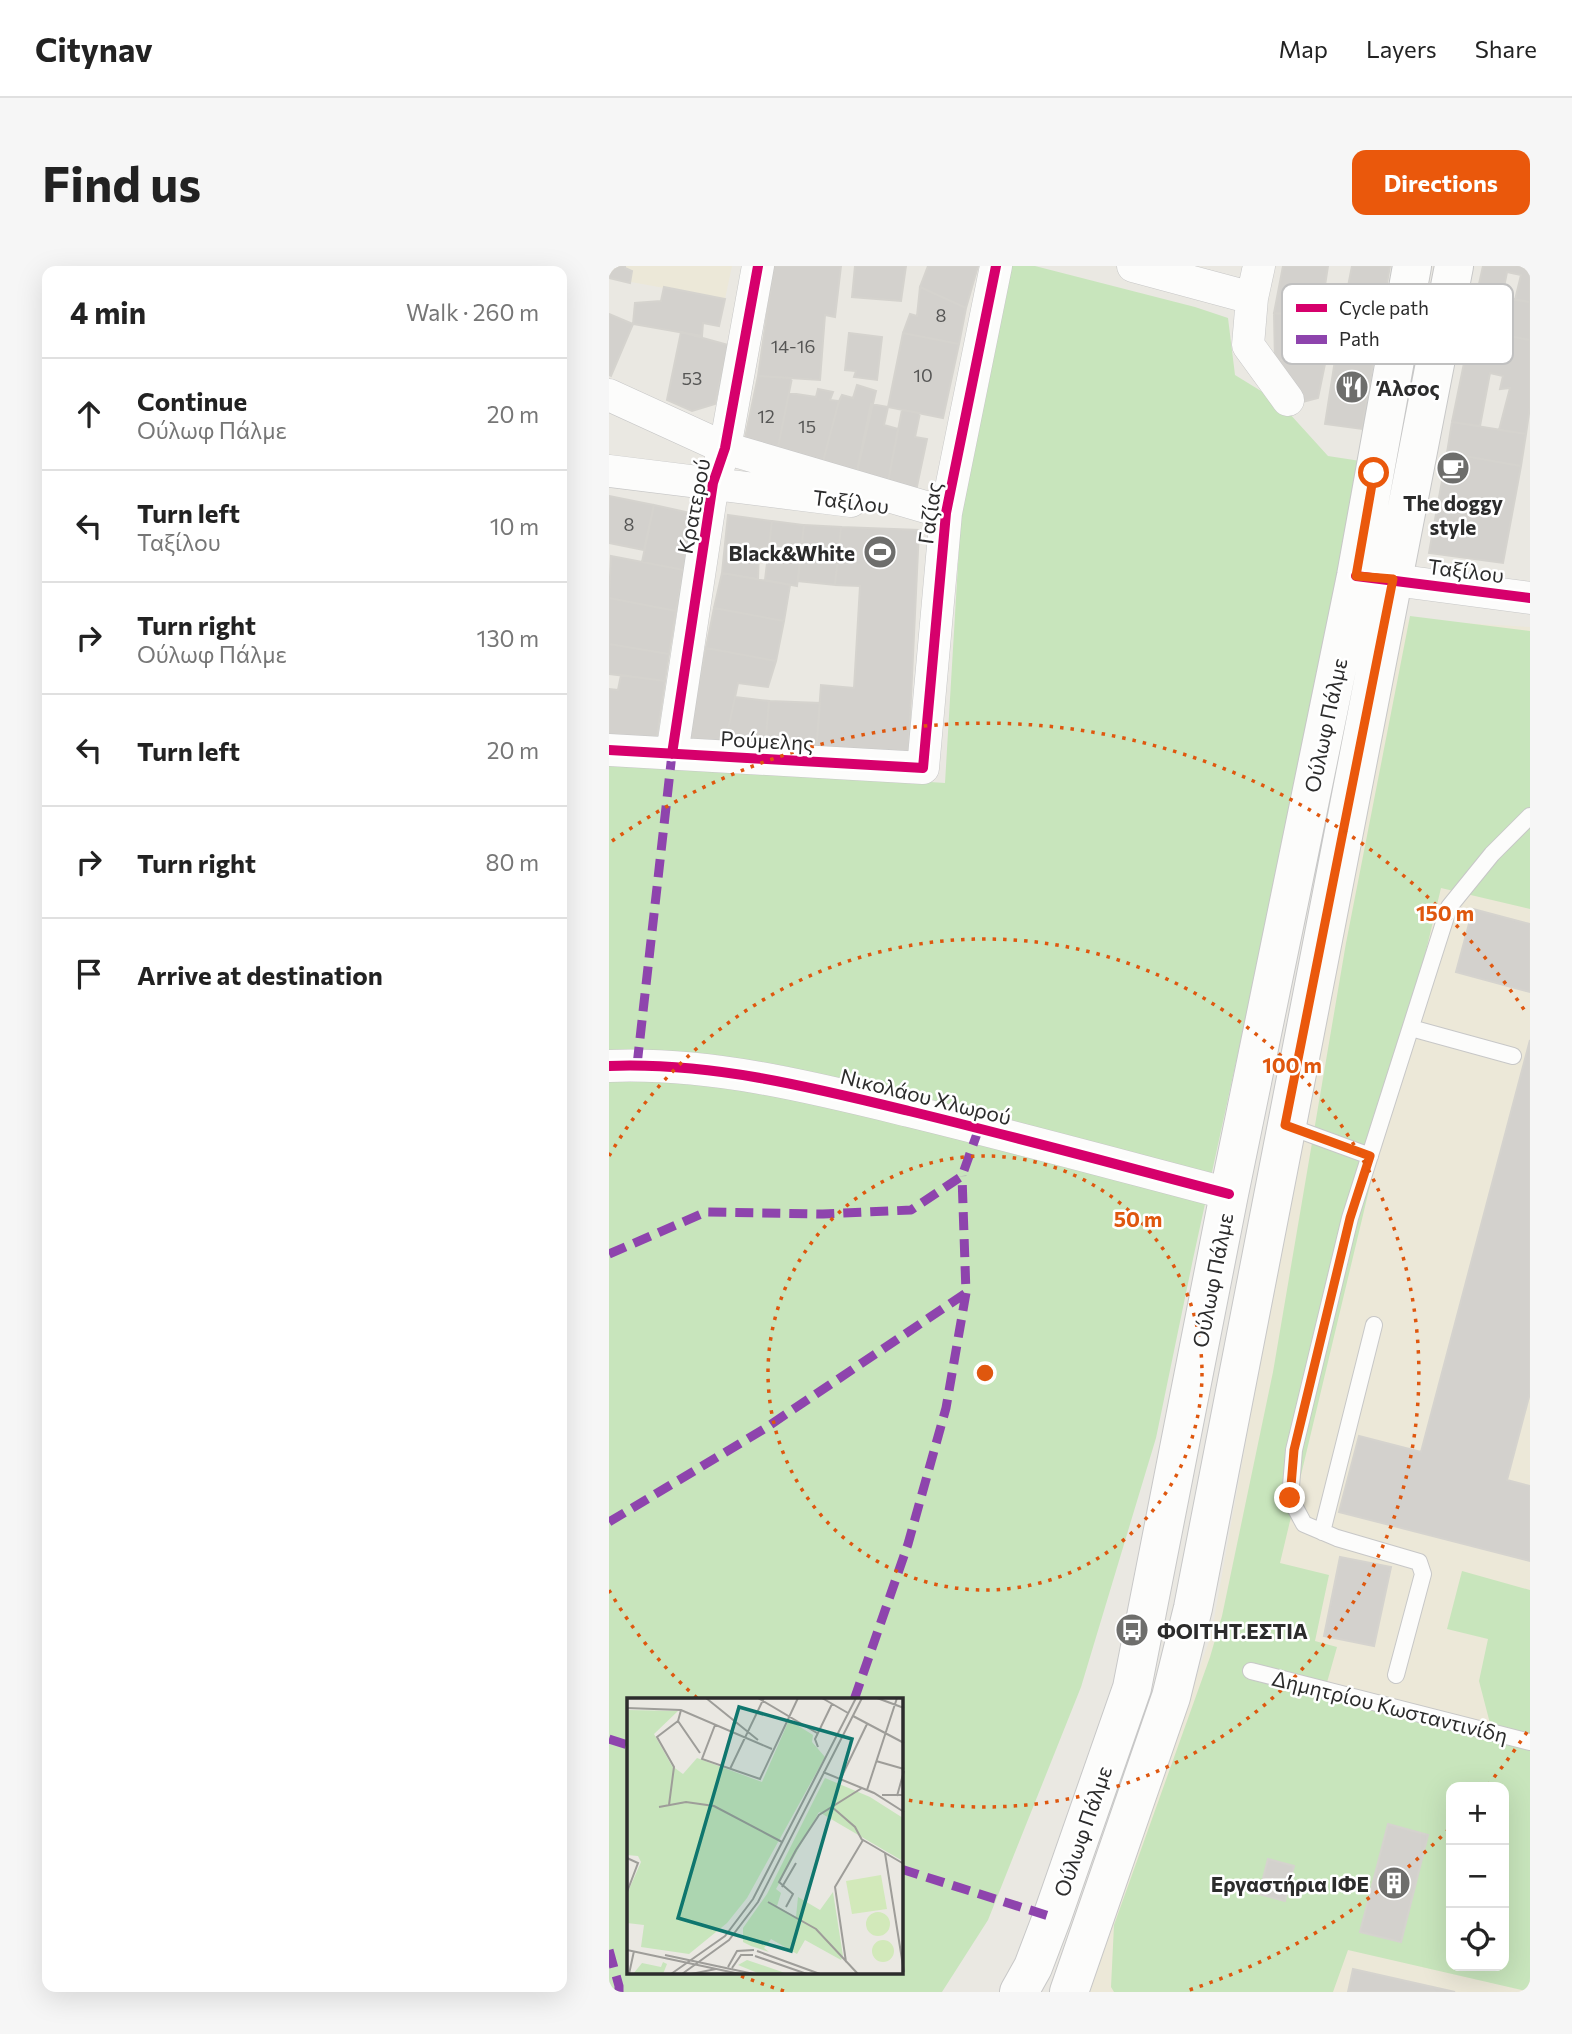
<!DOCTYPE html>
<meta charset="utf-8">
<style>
:root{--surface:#fff;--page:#f6f6f6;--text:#222;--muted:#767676;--line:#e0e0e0;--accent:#ea580c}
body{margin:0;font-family:Commissioner,sans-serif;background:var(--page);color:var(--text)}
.controls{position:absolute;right:21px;bottom:21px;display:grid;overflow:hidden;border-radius:14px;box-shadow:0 7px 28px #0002}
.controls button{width:63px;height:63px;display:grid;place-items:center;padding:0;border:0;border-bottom:2px solid var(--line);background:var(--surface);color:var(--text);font:35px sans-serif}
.stop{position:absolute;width:21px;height:21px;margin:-16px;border:5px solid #ea580c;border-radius:50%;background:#fff}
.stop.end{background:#ea580c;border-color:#fff;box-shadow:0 2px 7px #0008}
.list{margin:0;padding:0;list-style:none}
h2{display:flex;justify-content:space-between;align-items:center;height:91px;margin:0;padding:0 28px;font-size:30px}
h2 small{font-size:23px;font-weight:400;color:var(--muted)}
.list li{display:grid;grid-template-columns:46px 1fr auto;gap:21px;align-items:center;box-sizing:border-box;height:112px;padding:0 28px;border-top:2px solid var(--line)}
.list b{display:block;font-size:26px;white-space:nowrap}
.list p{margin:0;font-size:23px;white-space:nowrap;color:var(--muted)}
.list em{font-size:23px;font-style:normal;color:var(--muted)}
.icon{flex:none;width:38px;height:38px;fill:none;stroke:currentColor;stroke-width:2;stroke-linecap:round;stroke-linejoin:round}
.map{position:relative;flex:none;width:921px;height:1726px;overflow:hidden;border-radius:14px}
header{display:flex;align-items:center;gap:42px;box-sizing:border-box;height:98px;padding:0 35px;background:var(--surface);border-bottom:2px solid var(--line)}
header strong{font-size:33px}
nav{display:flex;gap:38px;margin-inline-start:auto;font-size:24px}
.intro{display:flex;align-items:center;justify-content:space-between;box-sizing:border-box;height:168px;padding:0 42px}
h1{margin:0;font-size:49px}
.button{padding:18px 32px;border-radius:14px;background:var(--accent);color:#fff;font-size:24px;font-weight:700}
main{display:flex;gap:42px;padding:0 42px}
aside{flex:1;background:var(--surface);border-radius:14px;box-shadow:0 7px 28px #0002}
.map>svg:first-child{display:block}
</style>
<header>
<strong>Citynav</strong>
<nav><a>Map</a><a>Layers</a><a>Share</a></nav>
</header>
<div class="intro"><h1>Find us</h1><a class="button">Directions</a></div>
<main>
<aside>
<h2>4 min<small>Walk · 260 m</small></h2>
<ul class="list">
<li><svg class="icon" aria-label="ahead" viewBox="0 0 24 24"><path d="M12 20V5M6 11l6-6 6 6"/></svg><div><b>Continue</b><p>Ούλωφ Πάλμε</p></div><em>20 m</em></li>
<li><svg class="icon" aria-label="left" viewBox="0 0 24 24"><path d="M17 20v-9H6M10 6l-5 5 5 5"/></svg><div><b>Turn left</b><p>Ταξίλου</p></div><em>10 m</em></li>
<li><svg class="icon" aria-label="right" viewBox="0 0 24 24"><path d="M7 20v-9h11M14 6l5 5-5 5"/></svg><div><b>Turn right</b><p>Ούλωφ Πάλμε</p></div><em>130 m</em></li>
<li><svg class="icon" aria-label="left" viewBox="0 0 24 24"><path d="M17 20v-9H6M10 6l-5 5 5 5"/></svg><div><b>Turn left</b></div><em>20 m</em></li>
<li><svg class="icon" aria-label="right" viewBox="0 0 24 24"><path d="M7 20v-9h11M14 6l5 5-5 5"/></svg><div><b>Turn right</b></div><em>80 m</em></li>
<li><svg class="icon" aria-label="arrive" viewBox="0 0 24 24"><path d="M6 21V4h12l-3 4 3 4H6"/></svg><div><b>Arrive at destination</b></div></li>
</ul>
</aside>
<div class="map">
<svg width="921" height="1726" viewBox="0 0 921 1726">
<rect width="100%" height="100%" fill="#eae8e2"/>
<path fill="#ece8d8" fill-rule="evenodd" d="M0,0H123L116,33L0,12Z
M784,353L921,361V1726H473L602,1370ZM842,1521H895V1700H842Z"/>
<path fill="#c8e5bc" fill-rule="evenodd" d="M402,0H426L586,41L619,52L626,109L670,136L719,190L758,196L584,993L547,1172L472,1421L379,1654L333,1726H0V495L336,517L352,248ZM19,1434H292V1707H19Z
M801,350L921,365V643L832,622L671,1297L720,1309L706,1375L728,1381L717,1420L884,1469L870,1415L879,1373L838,1363L853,1305L921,1324V1726L739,1684L724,1726H505L502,1721L505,1659L601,1391L613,1350L664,1106L737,677ZM842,1521H895V1700H842Z"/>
<path fill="#d3d1cd" stroke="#d5d3ce" stroke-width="2" d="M0,0H16V2L23,5L21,17L0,12Z
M165,0H232L226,51L216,49L211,114L149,110Z
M246,0H297L292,35L243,31Z
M319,0H369L357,42L311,21Z
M674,0H719L711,52L665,47Z
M743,0H781L770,62L732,56Z
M874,0H921V36L906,34L912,9L898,6L893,31L868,27Z
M55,21L116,33L110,60L94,57L93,70L24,58L26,37L52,35Z
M311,21L357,42L350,78L294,67L301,48L308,50Z
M868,27L921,36V74L862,63Z
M665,47L711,52L707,90L689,89L666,96Z
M0,48L24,58L2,110L0,109Z
M732,56L770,62L753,163L716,158Z
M862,63L921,74V141L917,168L890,164L901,122L891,123L894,110L881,107L871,160L843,156Z
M72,66L119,79L106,138L83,145L58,134Z
M240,67L273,71L268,114L245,111L247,105L236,104Z
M294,67L350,78L334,152L279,141Z
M689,89L717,93L709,132L693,136L666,96Z
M149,110L183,112L168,186L136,172Z
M248,119L267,125L246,214L212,203L230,135L233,129L244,132Z
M209,123L224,126L221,134L230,135L212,203L168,186L180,127L207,131Z
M262,138L279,141L275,159L289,163L278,221L246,214Z
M293,144L311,147L306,171L318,173L307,225L278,221Z
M843,156L917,168L912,200L838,187Z
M838,187L912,200L894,297L820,287Z
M0,230L45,239L35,284L0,277Z
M45,239L86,248L75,304L33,296Z
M119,249L163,255L160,281L150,282L149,313L113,307Z
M163,255L195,259L188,320L156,314Z
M195,259L232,261L226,319L189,315Z
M232,261L310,264L299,494L207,487L212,419L245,422L251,320L226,319Z
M2,290L75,304L67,345L0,332Z
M113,307L181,319L175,355L105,342Z
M0,332L67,345L60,388L0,378Z
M105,342L175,355L167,395L97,382Z
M0,378L60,388L56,415L0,408Z
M97,382L167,395L159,421L129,417L115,483L77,479Z
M12,409L56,415L47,477L0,471V423L9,424Z
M126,431L160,435L156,483H115Z
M160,435L211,437L207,487L156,483Z
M864,643L921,658V726L847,706Z
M921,774V1127L898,1214L921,1220V1295L730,1246L750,1170L812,1186Z
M731,1291L782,1301L765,1380L715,1370Z
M779,1558L819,1569L792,1676L751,1666Z
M659,1593L685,1600L676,1635L650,1628Z
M744,1703L846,1726H739Z"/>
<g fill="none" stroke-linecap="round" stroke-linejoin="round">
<defs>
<path id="service" d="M802,762L904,790
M679,860L761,890
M713,1266L765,1059
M642,1405L921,1476
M787,1409L814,1308L810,1296L728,1272L695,1258L681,1232L685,1184L741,952L840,641L883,588L921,550"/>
<path id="minor" d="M524,0L643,32
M650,0L643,32L639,79L679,134
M0,129L116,182L337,247
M0,205L242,235
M762,311L921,332
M0,484L314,502L337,247L387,0
M63,488L104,217L116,182L149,0
M0,800C101,796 202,821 300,845C407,871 513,900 620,928"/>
<path id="secondary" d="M410,1726L424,1701L443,1651L523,1422L620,928L747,310L803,0
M460,1726L562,1431L584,1342L845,0"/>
</defs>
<use href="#service" stroke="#c7c7c7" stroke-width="18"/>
<use href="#minor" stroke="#c7c7c7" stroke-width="33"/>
<use href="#secondary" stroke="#c7c7c7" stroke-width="40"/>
<use href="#service" stroke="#fcfcfb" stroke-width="16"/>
<use href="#minor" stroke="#fcfcfb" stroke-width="32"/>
<use href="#secondary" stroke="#fcfcfb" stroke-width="38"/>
<path stroke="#8e44ad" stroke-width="9" stroke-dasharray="18 9" stroke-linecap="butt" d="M28,799L63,488
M0,988L97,946L214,948L302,944L353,910L370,862
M0,1256L155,1163L357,1027
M245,1434L299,1278L337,1142L357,1027L353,910
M0,1473L19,1479
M292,1603L443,1651
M0,1684L10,1720V1726"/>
<defs>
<path id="cycleway" d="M747,310L921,332
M0,484L314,502L337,247L387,0
M63,488L104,217L116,182L149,0
M0,800C101,796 202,821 300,845C407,871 513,900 620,928"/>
</defs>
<use href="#cycleway" stroke="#fff" stroke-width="15"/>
<use href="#cycleway" stroke="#d6006c" stroke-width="10"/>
</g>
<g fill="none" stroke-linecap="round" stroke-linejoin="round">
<path stroke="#ea580c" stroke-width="9" d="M681,1232L685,1184L741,952L761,890L676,859L784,313L747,310L765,207"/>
</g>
<g fill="none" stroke="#df570e" stroke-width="3.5" stroke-dasharray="3.5 7">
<circle cx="376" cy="1107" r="217"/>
<path d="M88 1432A434 434 0 0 1 0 1324M0 890A434 434 0 1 1 293 1533"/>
<path d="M918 1466A650 650 0 0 1 878 1520M840 1563A650 650 0 0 1 577 1725M175 1725A650 650 0 0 1 127 1708M3 575A650 650 0 0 1 918 748"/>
</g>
<defs>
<symbol id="restaurant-disc" viewBox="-11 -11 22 22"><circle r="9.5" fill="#6e6e6c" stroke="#fff"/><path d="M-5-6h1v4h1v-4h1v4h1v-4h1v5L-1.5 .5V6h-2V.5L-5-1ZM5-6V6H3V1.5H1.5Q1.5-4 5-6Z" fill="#fff"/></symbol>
<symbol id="cafe-disc" viewBox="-11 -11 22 22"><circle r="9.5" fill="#6e6e6c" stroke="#fff"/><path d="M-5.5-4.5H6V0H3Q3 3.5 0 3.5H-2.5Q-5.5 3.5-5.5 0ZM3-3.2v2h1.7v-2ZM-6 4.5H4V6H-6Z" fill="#fff"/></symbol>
<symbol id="stadium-disc" viewBox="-11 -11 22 22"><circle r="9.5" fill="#6e6e6c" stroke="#fff"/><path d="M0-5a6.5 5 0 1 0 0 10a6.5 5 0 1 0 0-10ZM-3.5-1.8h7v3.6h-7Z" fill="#fff"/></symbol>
<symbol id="bus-disc" viewBox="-11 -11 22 22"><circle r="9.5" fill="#6e6e6c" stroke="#fff"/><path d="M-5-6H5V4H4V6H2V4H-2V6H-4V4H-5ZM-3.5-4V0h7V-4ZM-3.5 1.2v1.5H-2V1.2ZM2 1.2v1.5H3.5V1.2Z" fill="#fff"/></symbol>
<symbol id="building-disc" viewBox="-11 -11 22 22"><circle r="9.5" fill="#6e6e6c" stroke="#fff"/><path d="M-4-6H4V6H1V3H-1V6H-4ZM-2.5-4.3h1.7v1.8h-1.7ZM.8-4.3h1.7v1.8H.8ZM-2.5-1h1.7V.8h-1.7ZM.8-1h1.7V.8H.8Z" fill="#fff"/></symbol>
</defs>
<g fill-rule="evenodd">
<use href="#restaurant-disc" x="724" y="102" width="38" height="38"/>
<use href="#cafe-disc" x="825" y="183" width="38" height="38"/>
<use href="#stadium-disc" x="252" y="267" width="38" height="38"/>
<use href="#bus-disc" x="504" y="1345" width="38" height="38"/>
<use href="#building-disc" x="766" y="1598" width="38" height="38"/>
</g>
<g text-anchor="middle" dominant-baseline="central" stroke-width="5" stroke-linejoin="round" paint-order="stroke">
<g font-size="18" fill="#565655">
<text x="332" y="49">8</text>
<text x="184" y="80">14-16</text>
<text x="314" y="109">10</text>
<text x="83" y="112">53</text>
<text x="157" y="150">12</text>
<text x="198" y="160">15</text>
<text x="20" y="258">8</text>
</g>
<g font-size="21" font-weight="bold" fill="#2c2c2c" stroke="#fff" text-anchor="start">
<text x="768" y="121">Άλσος</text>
<text x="844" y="236" text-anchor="middle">The doggy<tspan x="844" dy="24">style</tspan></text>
<text x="246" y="286" text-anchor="end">Black&amp;White</text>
<text x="548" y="1364">ΦΟΙΤΗΤ.ΕΣΤΙΑ</text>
<text x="760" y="1617" text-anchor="end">Εργαστήρια ΙΦΕ</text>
</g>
<g font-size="21" fill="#2c2c2c" stroke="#fff">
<text transform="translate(242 235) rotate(7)">Ταξίλου</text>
<text transform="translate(84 240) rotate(-79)">Κρατερού</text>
<text transform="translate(320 247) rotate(-82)">Γαζίας</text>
<text transform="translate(857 304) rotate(7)">Ταξίλου</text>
<text transform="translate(716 459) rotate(-78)">Ούλωφ Πάλμε</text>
<text transform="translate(158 474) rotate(3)">Ρούμελης</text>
<text transform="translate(317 830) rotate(14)">Νικολάου Χλωρού</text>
<text transform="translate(603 1014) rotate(-79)">Ούλωφ Πάλμε</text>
<text transform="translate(781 1440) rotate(14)">Δημητρίου Κωσταντινίδη</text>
<text transform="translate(473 1565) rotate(-71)">Ούλωφ Πάλμε</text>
</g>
</g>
<g transform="translate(18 1432)">
<rect width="276" height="276" fill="#eae8e2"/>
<path d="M0,12L51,13L27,36L45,68L56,76L70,60L135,84L162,22L186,37L185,44L198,59L120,200L100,225L62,256L14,249L17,227L0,225V196L14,164L11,158L0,157ZM198,80L243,99L276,120V157L274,162L192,114L149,191L154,195L150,208L169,219L171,199L193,212L206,194L216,258L214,262L178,242L170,256L144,241L137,250L142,254L124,248L116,244V230L140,196ZM120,262L161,276H133L111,267ZM36,264L40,266L36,276H6L15,265L34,269Z" fill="#c8e5bc"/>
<path d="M254,177L260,211L225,216L219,183ZM239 226a12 12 0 1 1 24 0a12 12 0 1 1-24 0ZM245 253a11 11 0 1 1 22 0a11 11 0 1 1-22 0Z" fill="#d2e9ba"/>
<path fill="none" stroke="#9e9d99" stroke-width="2" d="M79,0L131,42M131,0L190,35M195,0L221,15M250,0L277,10M0,10L54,12L145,51M54,12L51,23L73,55M226,18L277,45M88,27L75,61L133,81L171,0M191,49L188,41L205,6M249,63L277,71M103,71L137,0M196,74L247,95L277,114M213,82L240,26M240,92L270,0M255,97H277M270,98L277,73M42,107L47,69L30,39L51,23M32,109L59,104L87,108L155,144M205,109L228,129L235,142M258,155L277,274M0,160L11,165L0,194M155,189L169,165M141,204L189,231L231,276M159,209L166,196L152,184L169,152L192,117L235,90M0,252L113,276M130,253L193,276M38,257L127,276M128,258L180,276M219,264L208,189L236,142L277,166M101,269L110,253L127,252M105,270L114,257H126M2,276L7,253M44,276L98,238L126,201L229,0M55,276L102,242L131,204L235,0M64,276L89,271"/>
<path fill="#0f766e" fill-opacity="0.15" stroke="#0f766e" stroke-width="3.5" d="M112,9L225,41L164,253L51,220Z"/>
<rect width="276" height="276" fill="none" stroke="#2c2c2c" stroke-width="3.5"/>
</g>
<rect x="673" y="18" width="231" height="80" rx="10" fill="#fff" stroke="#c0c0c0" stroke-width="2"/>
<rect x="687" y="38" width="31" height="8" fill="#d6006c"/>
<rect x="687" y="69" width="31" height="9" fill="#8e44ad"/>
<g font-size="19" fill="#2c2c2c">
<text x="730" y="49">Cycle path</text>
<text x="730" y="80">Path</text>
</g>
<circle cx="376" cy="1107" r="10" fill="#df570e" stroke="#fff" stroke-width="3.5"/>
<g font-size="21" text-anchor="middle" font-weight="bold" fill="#df570e" stroke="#fff" stroke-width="5" stroke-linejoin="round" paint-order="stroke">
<text x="836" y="655">150 m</text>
<text x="683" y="807">100 m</text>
<text x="529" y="961">50 m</text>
</g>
</svg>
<div class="controls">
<button>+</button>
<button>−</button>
<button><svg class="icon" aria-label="locate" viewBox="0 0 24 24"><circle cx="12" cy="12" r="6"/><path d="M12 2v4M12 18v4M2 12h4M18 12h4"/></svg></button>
</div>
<div class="stop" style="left:765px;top:207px"></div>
<div class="stop end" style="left:681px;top:1232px"></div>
</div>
</main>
